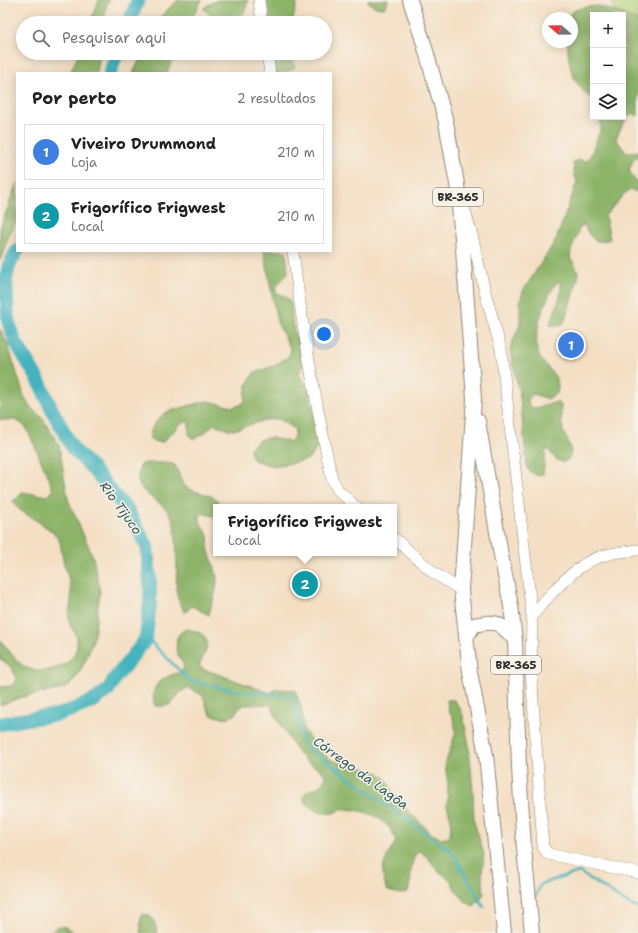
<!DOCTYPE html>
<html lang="pt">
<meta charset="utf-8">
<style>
:root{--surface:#fff;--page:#f6f6f6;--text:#222;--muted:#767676;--line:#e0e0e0;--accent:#b5179e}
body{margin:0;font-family:"Shantell Sans",sans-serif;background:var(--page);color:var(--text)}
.controls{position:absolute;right:12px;top:12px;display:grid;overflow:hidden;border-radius:0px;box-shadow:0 2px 10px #0003}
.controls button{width:36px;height:36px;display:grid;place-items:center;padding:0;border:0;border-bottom:1px solid var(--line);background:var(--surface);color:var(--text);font:20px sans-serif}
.compass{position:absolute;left:542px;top:12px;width:36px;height:36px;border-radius:50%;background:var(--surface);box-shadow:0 2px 10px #0003;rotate:290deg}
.you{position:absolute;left:324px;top:334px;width:14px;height:14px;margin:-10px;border:3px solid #fff;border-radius:50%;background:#1a73e8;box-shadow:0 0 0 6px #1a73e833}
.badge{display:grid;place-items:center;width:26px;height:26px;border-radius:50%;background:var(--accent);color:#fff;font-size:13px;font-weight:700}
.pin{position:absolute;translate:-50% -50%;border:2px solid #fff;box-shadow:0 1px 4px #0006}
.popup{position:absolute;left:213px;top:504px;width:184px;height:52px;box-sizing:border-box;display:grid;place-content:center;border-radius:0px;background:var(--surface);filter:drop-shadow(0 1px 3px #0005);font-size:13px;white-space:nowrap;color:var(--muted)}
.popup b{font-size:15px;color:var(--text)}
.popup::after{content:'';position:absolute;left:50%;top:100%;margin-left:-8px;border:8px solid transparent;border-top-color:var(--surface)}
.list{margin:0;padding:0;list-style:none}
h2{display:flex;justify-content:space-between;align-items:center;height:52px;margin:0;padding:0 16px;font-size:17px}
h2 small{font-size:13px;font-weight:400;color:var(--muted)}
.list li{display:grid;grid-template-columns:26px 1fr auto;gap:12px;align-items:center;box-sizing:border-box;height:56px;margin:0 8px 8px;padding:0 8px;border:1px solid var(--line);border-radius:0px}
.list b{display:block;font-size:15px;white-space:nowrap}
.list p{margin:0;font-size:13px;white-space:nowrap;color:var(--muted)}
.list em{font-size:13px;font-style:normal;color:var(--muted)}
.icon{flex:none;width:22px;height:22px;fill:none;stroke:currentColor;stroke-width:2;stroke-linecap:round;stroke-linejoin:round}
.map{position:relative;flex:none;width:638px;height:933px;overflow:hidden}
.search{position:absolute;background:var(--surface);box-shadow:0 2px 10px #0003;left:16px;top:16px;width:316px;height:44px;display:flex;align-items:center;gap:10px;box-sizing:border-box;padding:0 14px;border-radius:22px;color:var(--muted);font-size:15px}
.panel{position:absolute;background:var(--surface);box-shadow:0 2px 10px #0003;left:16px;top:72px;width:316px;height:180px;border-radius:0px}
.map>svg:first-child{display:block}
</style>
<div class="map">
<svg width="638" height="933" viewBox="0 0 638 933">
<rect width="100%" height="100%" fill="#f7f3e8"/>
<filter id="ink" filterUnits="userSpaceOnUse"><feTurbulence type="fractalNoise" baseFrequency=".025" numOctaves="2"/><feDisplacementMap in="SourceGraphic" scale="8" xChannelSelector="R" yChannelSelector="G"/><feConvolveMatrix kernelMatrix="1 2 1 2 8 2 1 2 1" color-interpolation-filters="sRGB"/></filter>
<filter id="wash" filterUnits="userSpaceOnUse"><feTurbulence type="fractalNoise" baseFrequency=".012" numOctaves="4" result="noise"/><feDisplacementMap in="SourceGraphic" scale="16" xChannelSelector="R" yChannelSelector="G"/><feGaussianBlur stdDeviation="0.9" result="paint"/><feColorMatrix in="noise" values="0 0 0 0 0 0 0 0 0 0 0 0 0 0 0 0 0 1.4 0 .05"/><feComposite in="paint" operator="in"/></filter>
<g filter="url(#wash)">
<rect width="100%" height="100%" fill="#f4dfc4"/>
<path fill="#b1d178" stroke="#6e7e52" d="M612,0H638V96L623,15H616Z"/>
<path fill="#8cb368" stroke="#5c6f4a" d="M99,0H109L106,6L104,23H90Z
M178,0H202L189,23H157L159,18Z
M217,0H248L246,8L239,23H219L203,8Z
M264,0H297L296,7L292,23H263Z
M367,0H389L384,8C376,8 372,6 367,0Z
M598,6L619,12L638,21V116L633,113L628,116L623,124L616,138L618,142L627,153L638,151V156L633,161L629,170L635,181L638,183V192L630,190L625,193L605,216L610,239C594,245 590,238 584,224L579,229L571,251L570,256L578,272V278L564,323L560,326L550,325C553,313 566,291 559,281C550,288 540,316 538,328C536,336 536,349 539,356C546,369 562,376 557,393L548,399L533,394L529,397L528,402L530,407L535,408L557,402L561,405C561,413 561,422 563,430C565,439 576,450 568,459C566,462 563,463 560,461C553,460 553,452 546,449L543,474L538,476L529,471L527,467L520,397L510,351L511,346L520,324V302L523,291L556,240L577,182L575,177L573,163L578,160L587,161L590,157L601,129V124L599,117H623V15H593V100C571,81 570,71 567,42H572V18H567C573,7 586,7 598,6Z
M79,53H100L97,73H70Z
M143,53H175L167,73H133Z
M276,53H287L292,60L295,67C288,73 281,73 272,73C272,66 278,61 276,53Z
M17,182V219L8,238L0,261V229Z
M264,251H286L288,273L275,288L277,294C282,295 285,295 288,299C293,305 291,313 292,320C294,336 303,350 307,365L301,367L299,374L310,393L319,443L312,456L306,460L293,463L272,466L254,460L251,454L250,448L259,440L266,438H272L291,442L294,436L295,429L279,419L265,420L234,430L227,429L214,424L205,433L193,439L189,434V421L182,423L163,442H157L150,440C149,428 158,417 169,411L207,401L233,407L240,405L245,401C245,390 247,381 255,372L274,366L289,356L291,350L277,322Z
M0,329L8,345L24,396L32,409L43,419L59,445L68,499L93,557L100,591L95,630L92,644L86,659L79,673L70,685L63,689L23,697L0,705V687L11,686L16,681C14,669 10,665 0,659V640C9,649 14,660 25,667C44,677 80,666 77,640C77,633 70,628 69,621C68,613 72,603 71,594C71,581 64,568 62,555C61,550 61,544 59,540C53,529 31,518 20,510C17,508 15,504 13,501L18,498L22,492L47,496L53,491L48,476L27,429C17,418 13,420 0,420Z
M147,463H169L175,465C178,470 181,482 184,485C195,496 215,490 221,507H216V516H213L201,513C197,526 205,525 208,536C209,540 208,546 209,551C212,561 217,571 217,581C217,592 211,604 209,615L192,606L185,613C183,609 180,604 178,599C175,589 177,577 177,566C177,555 176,530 173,520C166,497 127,497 141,464Z
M187,629C214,634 209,646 199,666L205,670L212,672L270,693L275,689L295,690L302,710L304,730L312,742L322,753L333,761L348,763L379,773L386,779L397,798L410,813L432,834L444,839L450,835L451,819L447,806L448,785L445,765L456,731L453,718L449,712L447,700H454L461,710L463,716L469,745L473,792L474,822L484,854L482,874L484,894L478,902L473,906L466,902L454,888L452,882L447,877L437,870L429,859L419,850C408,862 413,878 408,892L401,894L388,891C377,871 386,858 396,841C390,822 373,812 354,810C350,810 345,808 341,809C338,810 336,813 333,813C321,816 308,808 303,797L307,791C316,788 323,787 326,776L322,771L306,761L297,752L275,715L271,704L244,705L238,709L235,715L229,717L223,718L211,715C200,698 212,697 187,688C171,696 179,708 155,706C148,684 164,676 182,672L184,666L178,655L176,649L177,637L181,632Z
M142,914L149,915L154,920L157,933H140C142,926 139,921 142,914Z
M57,926C64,926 68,927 72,933H51Z"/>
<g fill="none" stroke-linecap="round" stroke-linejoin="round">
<path stroke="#44b3be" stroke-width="2.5" d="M146,637L190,681L238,691L293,696L303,744L452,852L484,907
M535,897L541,884L579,872L630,905L638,908"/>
<path stroke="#44b3be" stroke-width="14" d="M129,23L138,0
M110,73L117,53
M0,724L21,720L57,715L77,708L95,700L108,690L115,678L143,643L146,637L150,603V582L147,546L128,511L90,466L73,449L63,430L53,412L39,381L15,341L8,320L6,279L9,265L17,251"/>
</g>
</g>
<g filter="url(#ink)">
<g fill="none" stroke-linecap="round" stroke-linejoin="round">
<defs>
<path id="minor" d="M259,0L262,23
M267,53L270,73
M463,204L472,235L485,292L501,349L532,616L531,671L543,847L548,854L638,873
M293,251C302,328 316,404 332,479L338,490L356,507
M394,538L434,573L461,590
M532,616C547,598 563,579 582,566C598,554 619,552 638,550"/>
<path id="major" d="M410,0L424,44L446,122L457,184L463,249L474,399L461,590L470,672L486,755L504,933
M478,421L501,555L511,606L515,640L519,768L524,848L532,933
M466,637L474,625C497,619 501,624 515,640"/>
</defs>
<use href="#minor" stroke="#908578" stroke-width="12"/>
<use href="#major" stroke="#908578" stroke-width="16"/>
<use href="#minor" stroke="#fff" stroke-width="11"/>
<use href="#major" stroke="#fff" stroke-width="14"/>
</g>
</g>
<g text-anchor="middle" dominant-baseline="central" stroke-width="3" stroke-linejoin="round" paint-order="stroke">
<g fill="#f7f3e8" stroke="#686764" stroke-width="1">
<rect x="433" y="188" width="50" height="18" rx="3"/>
<rect x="491" y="656" width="50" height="18" rx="3"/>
</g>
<g font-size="11" font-weight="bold" fill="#2b2b2b">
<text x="458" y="197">BR-365</text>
<text x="516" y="665">BR-365</text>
</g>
<g font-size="13" font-style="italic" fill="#345b5e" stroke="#f7f3e8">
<text transform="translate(121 508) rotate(54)">Rio Tijuco</text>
<text transform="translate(361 773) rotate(36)">Córrego da Lagôa</text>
</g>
</g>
</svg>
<div class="controls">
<button>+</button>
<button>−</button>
<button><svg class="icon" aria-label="layers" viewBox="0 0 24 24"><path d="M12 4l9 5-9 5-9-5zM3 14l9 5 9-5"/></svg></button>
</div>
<svg class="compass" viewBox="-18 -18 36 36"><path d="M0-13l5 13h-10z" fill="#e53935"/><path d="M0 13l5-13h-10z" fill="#767676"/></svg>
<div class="you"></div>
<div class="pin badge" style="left:571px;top:345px;background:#3f7fe0">1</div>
<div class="pin badge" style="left:305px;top:584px;background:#0f9aa8">2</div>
<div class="popup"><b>Frigorífico Frigwest</b>Local</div>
<div class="search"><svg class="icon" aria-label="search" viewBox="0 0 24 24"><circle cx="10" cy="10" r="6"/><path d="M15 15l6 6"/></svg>Pesquisar aqui</div>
<section class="panel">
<h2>Por perto<small>2 resultados</small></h2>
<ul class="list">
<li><span class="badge" style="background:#3f7fe0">1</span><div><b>Viveiro Drummond</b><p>Loja</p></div><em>210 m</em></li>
<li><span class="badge" style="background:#0f9aa8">2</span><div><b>Frigorífico Frigwest</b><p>Local</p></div><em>210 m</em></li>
</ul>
</section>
</div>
